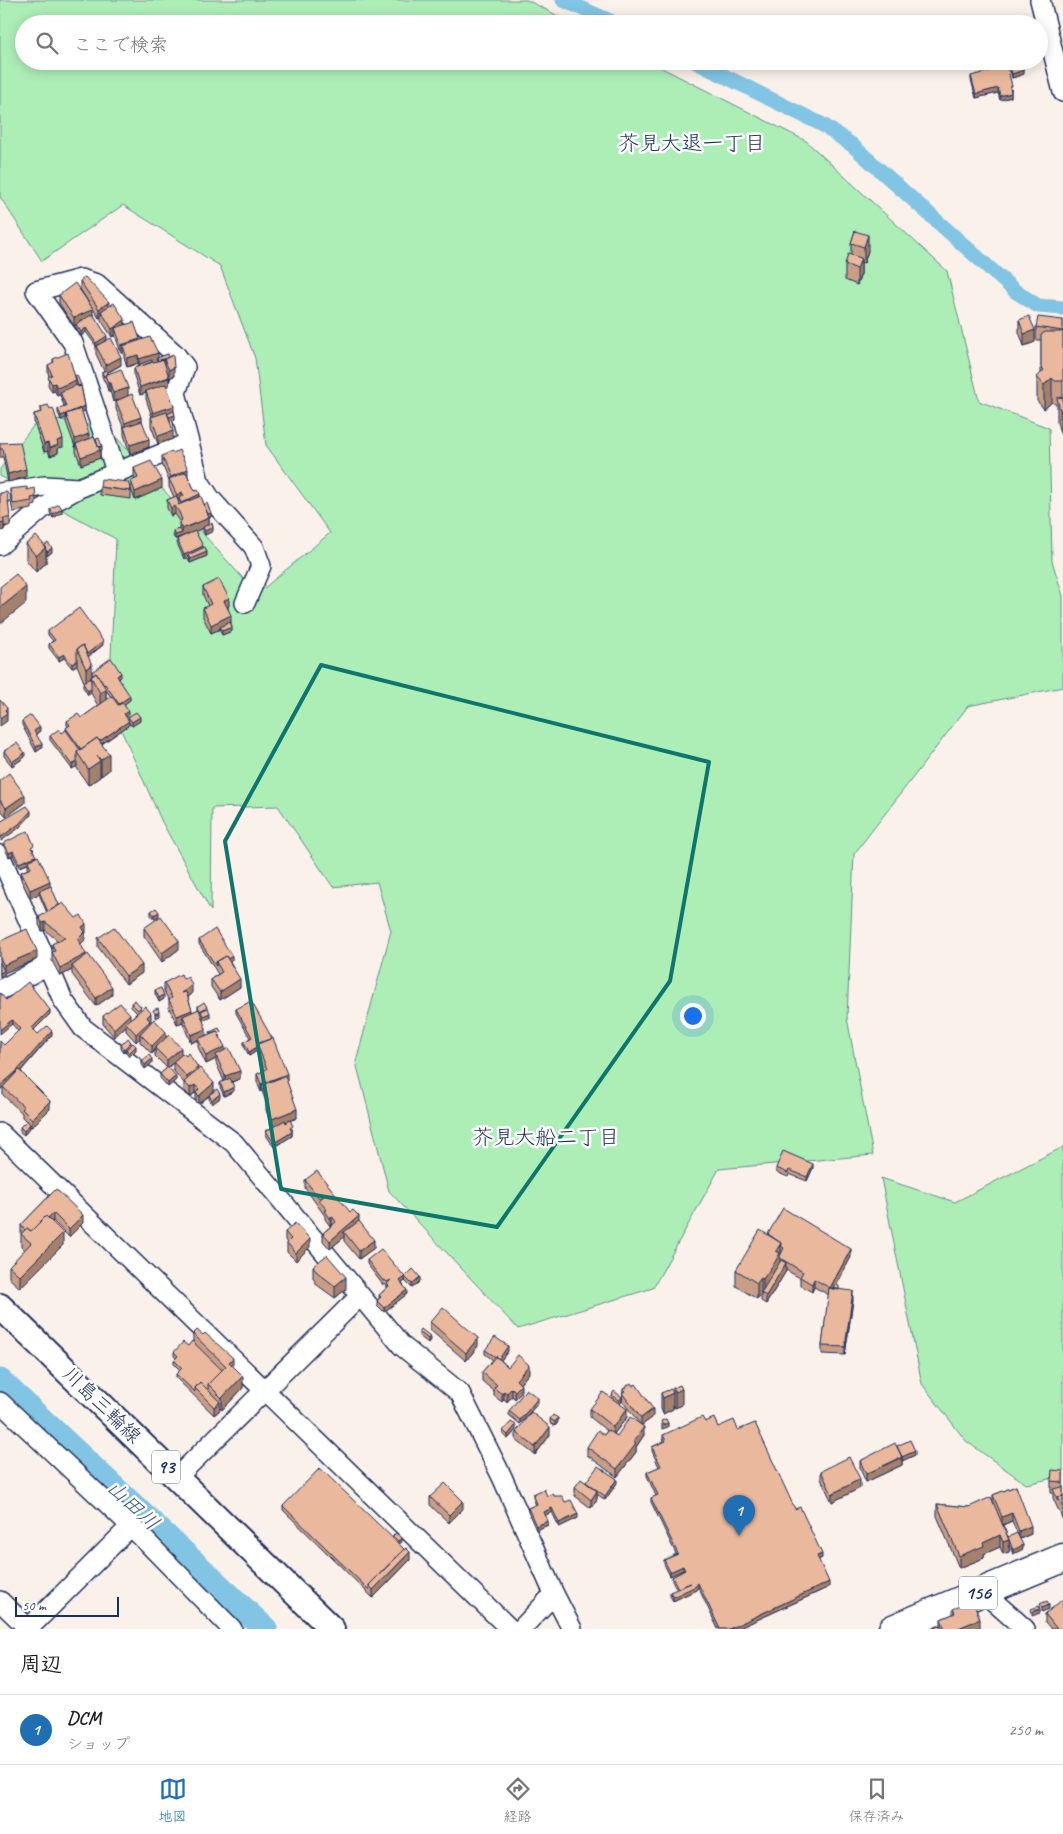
<!DOCTYPE html>
<html lang="ja">
<meta charset="utf-8">
<style>
:root{--surface:#fff;--page:#f2f2f2;--text:#202124;--muted:#757577;--line:#e0e0e0;--accent:#1f6fb2}
body{margin:0;font-family:Caveat,"Klee One",sans-serif;background:var(--page);color:var(--text)}
.scale{position:absolute;left:15px;bottom:12px;width:104px;box-sizing:border-box;padding-left:5px;border:2px solid #1b2f5e;border-top:0;font-size:14px;line-height:18px;white-space:nowrap;color:#1b2f5e;-webkit-text-stroke:4px #fff;paint-order:stroke}
.you{position:absolute;left:692px;top:1015px;width:18px;height:18px;margin:-12px;border:4px solid #fff;border-radius:50%;background:#1a73e8;box-shadow:0 0 0 8px #1a73e833}
.badge{display:grid;place-items:center;width:32px;height:32px;border-radius:50%;background:var(--accent);color:#fff;font-size:16px;font-weight:700}
.pin{position:absolute;translate:-50% -41px;filter:drop-shadow(0 1px 2px #0008)}
.pin::after{content:'';position:absolute;top:26px;width:18px;height:15px;background:inherit;clip-path:polygon(0 0,100% 0,50% 100%)}
.list{margin:0;padding:0;list-style:none}
h2{display:flex;justify-content:space-between;align-items:center;height:65px;margin:0;padding:0 20px;font-size:21px}
h2 small{font-size:16px;font-weight:400;color:var(--muted)}
.list li{display:grid;grid-template-columns:32px 1fr auto;gap:15px;align-items:center;box-sizing:border-box;height:70px;padding:0 20px;border-top:1px solid var(--line)}
.list b{display:block;font-size:19px;white-space:nowrap}
.list p{margin:0;font-size:16px;white-space:nowrap;color:var(--muted)}
.list em{font-size:16px;font-style:normal;color:var(--muted)}
.icon{flex:none;width:28px;height:28px;fill:none;stroke:currentColor;stroke-width:2;stroke-linecap:round;stroke-linejoin:round}
.map{position:relative;flex:none;width:1063px;height:1629px;overflow:hidden}
.search{position:absolute;background:var(--surface);box-shadow:0 2px 12px #0003;left:15px;right:15px;top:15px;height:55px;display:flex;align-items:center;gap:12px;box-sizing:border-box;padding:0 18px;border-radius:28px;color:var(--muted);font-size:19px}
.sheet{height:135px;background:var(--surface)}
nav{display:flex;justify-content:space-around;align-items:center;box-sizing:border-box;height:70px;border-top:1px solid var(--line);background:var(--surface);font-size:14px;color:var(--muted)}
nav a{display:grid;justify-items:center;gap:2px}
nav .on{color:var(--accent)}
.map>svg:first-child{display:block}
</style>
<div class="map">
<svg width="1063" height="1629" viewBox="0 0 1063 1629">
<rect width="100%" height="100%" fill="#fbf1eb"/>
<filter id="ink" filterUnits="userSpaceOnUse"><feTurbulence type="fractalNoise" baseFrequency=".02" numOctaves="2"/><feDisplacementMap in="SourceGraphic" scale="10" xChannelSelector="R" yChannelSelector="G"/><feConvolveMatrix kernelMatrix="1 2 1 2 8 2 1 2 1" color-interpolation-filters="sRGB"/></filter>
<g filter="url(#ink)">
<path fill="#adeeb7" stroke="#648e8a" d="M0,0H527L574,24H24V61H648L806,141L947,271L979,401L1049,428L1052,561L1063,596V687L968,706L854,854L847,1018L873,1155L719,1169L653,1288L518,1329L389,1191L356,1062L391,931L377,882L333,887L278,806L212,808L211,911L162,822L109,703L116,539L0,476V469L41,416L109,429L257,594L330,533L266,445L255,358L220,266L123,205L42,261L0,197Z
M1063,1147V1476L1026,1484L966,1441L922,1384L881,1178L955,1202Z"/>
<g fill="none" stroke-linecap="round" stroke-linejoin="round">
<path stroke="#82c4e3" stroke-width="15" d="M563,0L617,24
M694,61L823,125L852,145L1015,291L1038,306L1063,308"/>
<path stroke="#82c4e3" stroke-width="25" d="M0,1381L265,1629"/>
<defs>
<path id="minor" d="M1040,0L1063,92
M117,474L73,343L36,291L81,279L97,284L175,354L185,367L176,393L199,481L210,498L254,547L261,566L245,603
M0,493L44,486L79,488
M0,545L43,508L79,488L188,443
M0,855L63,1000L83,1028L234,1143L402,1346L460,1393L502,1477L554,1594L572,1629
M0,990L48,965
M0,1133L510,1629
M0,1402L131,1526L232,1629
M177,1477L360,1296
M982,1591L1025,1629
M0,1601L29,1629
M28,1629L131,1526
M521,1629L554,1594"/>
<path id="major" d="M0,1306L332,1629"/>
<path id="highway" d="M893,1629L1063,1558"/>
</defs>
<use href="#minor" stroke="#1b2f5e" stroke-width="22"/>
<use href="#major" stroke="#1b2f5e" stroke-width="28"/>
<use href="#highway" stroke="#1b2f5e" stroke-width="31"/>
<use href="#minor" stroke="#fff" stroke-width="19"/>
<use href="#major" stroke="#fff" stroke-width="24"/>
<use href="#highway" stroke="#fff" stroke-width="28"/>
</g>
<path fill="#c99e86" stroke="#1b2f5e" fill-rule="evenodd" d="M1009,62L1024,74L1012,78L1009,66Z
M971,76L1012,90H1011V97L1000,100L998,93L976,98L971,80Z
M855,231L868,251L864,263L861,262V274L857,285L845,280V264L851,254V243Z
M80,281L109,306L140,340L158,358L168,354L174,376L169,378V386H167L175,419L170,421L173,439L158,444L151,426V417H152L146,399V393L140,395L134,376V368L139,366L138,363L127,367L123,353H121L115,335L112,337L101,320V317L99,318L80,289Z
M59,295L93,314L121,365L107,373L128,396L141,421L149,447L130,454L124,435V429L116,409V401L113,402L110,391H108L105,381H104L102,376V372L104,371L96,354V346L86,332L81,336L76,328V325L74,326L59,303Z
M1019,320L1035,342L1024,346L1019,332Z
M1063,320V433H1060L1057,422V404H1055L1052,402L1044,409L1037,401V377L1041,373V340H1036V327Z
M53,359L75,376L81,385L85,406V411L82,412L89,439L96,440L102,450L100,451V458L81,465L76,452V447H75L66,422V418L61,420L58,413V409L64,406L60,395L57,396L55,391L52,392L48,385L49,376L48,373V365L53,363Z
M41,407L63,447L58,448V453L50,456L48,451L44,452L34,422V414L41,412Z
M0,443L26,477L8,482L3,457H0Z
M162,456L188,476L195,491L200,496L211,517L209,518V525L213,531L205,535L203,532V528L195,531L207,556L190,563L188,557L184,559L177,543V539L190,533L175,539L173,536V531L179,529V522L180,521L175,514L171,516L167,508V500L174,497L169,487V481L162,464Z
M134,468L162,488L135,500L131,489V481L135,479L134,476Z
M100,487L131,491V499L100,495Z
M10,489L36,497V505L32,506V509L13,512L10,497Z
M0,493L10,518V526H4V530L0,531Z
M50,509L62,513L53,518L50,513Z
M26,544L44,546L52,552L47,556L46,555V563L36,572L26,560Z
M203,587L229,606L228,607L231,623V624L232,631L222,635L220,631V629L211,633L203,617V608L208,606L203,595Z
M48,631L103,645L88,657L92,672L121,677L119,679L130,700L124,704L128,715L126,717L128,720V717L140,721L132,726L129,723V725L102,744L109,770L101,776L100,775V777L88,785L77,768V766L72,769L50,740V736L62,733L66,731V728L68,727L67,725V721L81,718L98,706L91,693L88,695L83,687V683L84,682L77,665L72,668L64,658L59,661L49,648V644L53,641L48,635ZM106,690L111,697L106,700Z
M22,721L40,731L36,734L42,748L36,752L22,725Z
M4,751L25,757L12,766L4,756Z
M0,780L25,803L6,817L0,808Z
M4,843L34,849L33,850L36,857L59,905L86,933H85V940L80,944L86,956L112,995L96,1006L72,974V970L60,976L52,961V944L58,941L45,930L42,931L39,925V917L47,913L39,894L30,898L21,880V872L28,869V864L19,867L13,855L9,857L4,847Z
M151,911L159,916L154,919L151,915Z
M144,928L179,949L162,962L144,936Z
M98,938L142,973L126,984L98,947Z
M199,940L232,960L230,962L240,987L220,1000L211,987V979L218,974L199,944Z
M0,941L37,959L4,973V975L0,977Z
M183,979L192,994L188,997L192,1012L198,1010V1006L207,1009L210,1017L203,1020L206,1036L210,1034V1032L221,1036L220,1037L225,1050L240,1079L232,1082L234,1091L224,1096L220,1087V1083L224,1081L216,1063V1059L206,1064L198,1047V1040L191,1043L183,1024V1022L177,1024L169,1008V1001L164,991V983Z
M155,990L164,999L159,1002L155,994Z
M6,1000L50,1014L34,1030L38,1034L52,1035L21,1071L50,1109L32,1127L30,1126V1128L24,1135L20,1132V1127L26,1121L22,1117V1113L3,1095V1087L0,1090V1041L4,1045L18,1031L12,1024Z
M131,1003L141,1009L151,1021L150,1024L166,1038L181,1055L198,1070L220,1098L212,1104L209,1099V1096L199,1104L196,1101V1094L195,1093L190,1097L184,1090V1083L173,1070V1063L168,1068L176,1080L168,1087L160,1078V1074L167,1068L155,1056V1050L152,1054L140,1042V1038L136,1042L126,1031V1026L114,1037L103,1024V1016L130,1019L137,1013L131,1007Z
M236,1009L287,1082L297,1118L286,1122L293,1130L292,1131V1136L274,1147L266,1135V1131L272,1127L266,1110V1102L262,1091L261,1092L257,1082V1074L264,1071L257,1051L249,1056L244,1046V1042L250,1038L236,1013Z
M131,1044L136,1050L129,1057L126,1053V1051L124,1053L121,1049V1045Z
M142,1061L152,1063L145,1069L142,1065Z
M776,1168H813L807,1181L789,1174L788,1177L776,1172Z
M305,1180L350,1212L359,1221L374,1248L359,1259L344,1241V1237L330,1249L323,1241V1233L332,1225V1224L330,1226L325,1219V1216L305,1188Z
M56,1189L83,1223L69,1237L53,1221L52,1222L63,1245L20,1288L9,1278V1266L25,1250L21,1246V1225Z
M285,1232L310,1247L296,1261L287,1252V1243L285,1240Z
M768,1234L851,1257L836,1284L839,1290L853,1300L845,1355L822,1354V1346L829,1295L814,1287L812,1292L800,1285V1278L786,1270V1271L766,1304L761,1301V1294L757,1299L736,1286V1270Z
M367,1260L405,1281L402,1284L407,1294L384,1312L377,1305V1301L379,1299V1295L387,1288V1286L385,1284L383,1285L367,1264Z
M313,1266L346,1289L335,1298L317,1285L313,1278Z
M405,1277L420,1281L412,1288L405,1281Z
M430,1322L478,1346L466,1361L430,1330Z
M419,1332L430,1340L428,1343L419,1336Z
M193,1334L233,1366L243,1388L222,1410L220,1408V1410L214,1415L176,1378V1374L180,1370L174,1364V1360L176,1358L174,1356V1352L188,1346L193,1342Z
M485,1350L508,1351L501,1360L508,1367L529,1373L520,1384L521,1393L515,1399L512,1396L507,1402L504,1399L502,1402L494,1396V1391L482,1381V1372L493,1360L485,1354Z
M673,1388L682,1405L675,1408L673,1405V1409L663,1414L661,1409V1393H673Z
M623,1389L653,1417L642,1425L644,1435L636,1447V1452L617,1477L587,1455V1447L604,1435L607,1431L590,1417V1409L612,1398V1395L622,1401L620,1404L627,1417L614,1434L617,1436L640,1424L622,1401Z
M538,1403L520,1424L509,1415V1411Z
M550,1419L558,1422L555,1426L550,1423Z
M705,1422L718,1427L738,1430L795,1509L822,1558L818,1560L829,1587L737,1629H718L698,1587L696,1590L673,1601L670,1596V1592L677,1590L672,1581V1577L684,1571L683,1570L670,1576L664,1564V1560L676,1554L651,1502V1498L656,1496L647,1476V1472L659,1467L652,1451V1447L664,1441L663,1439V1435Z
M516,1430L508,1439L503,1435V1431Z
M516,1432L550,1435L535,1455L516,1440Z
M897,1447L915,1455L902,1461V1460V1465L866,1482L860,1469V1461Z
M821,1471L860,1488L832,1502L821,1479Z
M1063,1471V1520L1053,1498V1493H1051V1481Z
M586,1482L617,1483L605,1500L597,1494V1499L591,1508L575,1496V1487Z
M1016,1486L1031,1534L1020,1539L1023,1549L1013,1554L1009,1545V1552L1003,1554L1000,1547L984,1554V1558L959,1568L937,1516V1504L969,1507L993,1502V1495ZM1012,1521L1019,1537H1008L1003,1525Z
M533,1494L554,1496L565,1502L578,1518L559,1527L552,1512L545,1515L548,1525L536,1530L528,1512V1508L536,1505L533,1498Z
M430,1497L463,1509L449,1523L430,1505Z
M283,1506L393,1539V1536L402,1542L399,1544L410,1560L373,1598L283,1510Z
M953,1609L980,1629H941V1619L953,1614Z
M1045,1614L1063,1629H1051L1045,1622Z"/>
<path fill="#a4816d" stroke="#1b2f5e" d="M1024,70V74L1012,78V74Z
M998,88V93L976,98V94Z
M1011,93V97L1000,100V96Z
M868,235V251L864,263V247Z
M861,258V274L857,285V269Z
M109,302V311H101V317L99,318V309Z
M93,309V317L74,326V318Z
M125,320V329L115,328V335L112,337V329Z
M86,328V332L81,336V332Z
M1035,330V342L1024,346V334Z
M107,336V340L96,347V343Z
M140,339V347L123,346V353H121V345Z
M158,353V361L157,358V361L139,367V359Z
M138,355V363L127,367V358Z
M121,357V365L106,373V365Z
M174,367V376L169,378V386L146,393V391V393L140,395V387L169,378V370Z
M1052,378V402L1044,409V385Z
M76,380V388L60,392V395L57,396V388Z
M55,383V391L52,392V384Z
M108,383H110V391H108Z
M128,388V396L113,402V393Z
M85,406V411L67,418L66,414V418L61,420V416Z
M174,406V414L153,421V413Z
M1063,409V433H1060V410Z
M175,415V419L169,421V417Z
M141,417V425L125,431V423Z
M173,431V439L158,444V436Z
M89,434V442L76,444V447H75V439Z
M63,439V447L58,448V453L50,456V448L57,441Z
M149,439V447L130,454V445Z
M48,443V451L44,452V444Z
M102,446V450L100,451V458L81,465V457Z
M26,469V477L8,482V474Z
M188,469V477L171,483V477Z
M162,480V488L135,500V492Z
M182,492V500L179,498V502L177,503V495Z
M200,494V502L181,511V503Z
M175,506V514L171,516V508Z
M62,509V513L53,518V514Z
M211,513V517L207,518V514Z
M209,518V526L175,539V535L182,533V529Z
M4,522V530L0,531V523Z
M213,527V531L205,535V531Z
M203,546V550L188,555V557L184,559V555Z
M46,547V563L36,572V556Z
M52,548V552L47,556V552Z
M207,552V556L190,563V559Z
M26,587V603L0,624V608Z
M229,598V606L224,609V601Z
M231,615V623L221,628L220,627V629L211,633V625Z
M232,627V631L222,635V631Z
M103,641V645L82,661L81,658Z
M64,654V658L59,661V657Z
M77,661V665L72,668V664Z
M92,665V679L91,677V682L86,685V669Z
M121,673V677L117,680V676Z
M91,689V693L88,695V691Z
M106,689V705L100,709V693Z
M130,696V700L119,708V704Z
M7,708V721L0,726V718L5,710Z
M128,711V715L124,718V714Z
M140,717V721L132,726V722Z
M129,721V725L84,756L83,753Z
M40,727V731L34,735V731Z
M42,744V748L36,752V747Z
M25,753V757L12,766V762Z
M109,754V770L101,776V760Z
M100,761V777L88,785V769Z
M77,762V766L72,769V765Z
M25,795V803L6,817V808Z
M31,811V815L19,828L1,841V837Z
M13,851V855L9,857V853Z
M36,856V860L28,861V864L19,867V863Z
M50,881V889L39,891V894L30,898V890Z
M159,912V916L154,919V915Z
M45,922V930L42,931V923Z
M86,924V933H85V940L78,947V939L82,927Z
M179,941V949L162,962V953Z
M37,951V959L4,973V975L0,977V973L4,971V965Z
M86,954V963L72,966V970L60,976V968Z
M232,956V960L220,968L218,965Z
M142,965V973L126,984V976Z
M240,979V987L220,1000V992Z
M192,985V994L182,1001V993Z
M112,987V995L96,1006V998Z
M164,995V999L159,1002V998Z
M50,1010V1014L32,1032V1028Z
M192,1010V1018L183,1016V1022L177,1024V1016Z
M159,1012V1016L155,1018V1014Z
M151,1013V1021L150,1023V1029L140,1034V1038L136,1042V1034L147,1017Z
M210,1013V1017L203,1020V1016Z
M130,1014V1022L126,1023V1026L114,1037V1029Z
M12,1020V1024L0,1034V1030Z
M206,1029V1037L191,1043V1035Z
M52,1031V1035L17,1075L0,1090V1086Z
M166,1032V1040L155,1048V1050L152,1054V1046Z
M131,1042V1046L126,1049V1051L124,1053V1049Z
M136,1046V1050L129,1057V1053Z
M225,1047V1055H216V1059L206,1064V1056Z
M257,1047V1051L249,1056V1052Z
M181,1048V1056L167,1068V1060Z
M152,1059V1063L145,1069V1065Z
M198,1067V1075L187,1085V1077Z
M240,1071V1079L225,1084V1076Z
M287,1074V1082L262,1085V1091L261,1092V1084Z
M176,1076V1080L168,1087V1083Z
M214,1083V1091L199,1104V1096Z
M195,1085V1093L190,1097V1088Z
M234,1087V1091L224,1096V1092Z
M220,1094V1098L212,1104V1100Z
M50,1101V1109L32,1127V1119Z
M297,1109V1118L272,1127V1119Z
M30,1124V1128L24,1135V1131Z
M292,1132V1136L274,1147V1143Z
M813,1164V1168L807,1181V1177Z
M53,1213V1221L31,1243V1235Z
M83,1215V1223L69,1237V1229Z
M332,1216V1224L330,1226V1218Z
M359,1216V1225L344,1232V1237L330,1249V1241Z
M63,1233V1245L20,1288V1276Z
M310,1239V1247L296,1261V1253Z
M374,1240V1248L359,1259V1251Z
M781,1243V1259L780,1258V1269L763,1295V1279Z
M851,1249V1257L830,1297V1288Z
M786,1263V1271L766,1304V1296Z
M346,1277V1289L335,1298V1286Z
M405,1277V1281L400,1285V1281Z
M420,1277V1281L412,1288V1284Z
M761,1278V1294L757,1299V1283Z
M814,1279V1287L812,1292V1284Z
M407,1290V1294L384,1312V1308Z
M853,1291V1300L845,1355V1347Z
M430,1336V1340L428,1343V1339Z
M478,1338V1346L466,1361V1353Z
M508,1346V1351L498,1364V1359Z
M233,1358V1370L229,1362Z
M529,1365V1373L516,1389V1380Z
M243,1376V1388L222,1410V1398Z
M521,1385V1393L515,1399V1391Z
M512,1388V1396L507,1402V1393Z
M682,1389V1405L675,1408V1392Z
M504,1391V1399L502,1402V1394Z
M673,1393V1409L663,1414V1398Z
M622,1397V1401L619,1405V1401Z
M538,1398V1403L520,1424V1420Z
M220,1402V1410L214,1415V1407Z
M627,1409V1417L613,1435V1427Z
M653,1409V1417L641,1426V1418Z
M558,1418V1422L555,1426V1422Z
M668,1423V1427L662,1429V1425Z
M516,1425V1430L508,1439V1435Z
M550,1427V1435L535,1455V1447Z
M644,1427V1435L636,1447V1452L617,1477V1469L633,1442Z
M915,1451V1455L902,1461V1457Z
M902,1457V1465L866,1482V1474Z
M617,1479V1483L605,1500V1496Z
M860,1479V1488L832,1502V1494Z
M597,1491V1499L591,1508V1500Z
M463,1501V1509L449,1523V1515Z
M552,1508V1512L544,1516V1512Z
M1012,1513V1521L1002,1525V1517Z
M578,1514V1518L559,1527V1523Z
M548,1521V1525L536,1530V1526Z
M1031,1526V1534L1019,1539V1531Z
M1000,1535V1547L984,1554V1558L959,1568V1556L983,1543Z
M402,1538V1542L398,1545V1541Z
M1009,1540V1552L1003,1554V1542Z
M1023,1545V1549L1013,1554V1550Z
M410,1552V1560L373,1598V1590Z
M822,1554V1558L817,1560V1556Z
M683,1566V1570L670,1576V1572Z
M829,1582V1587L737,1629H729Z
M698,1583V1587L696,1590L673,1601V1597Z
M1049,1605V1609L1042,1612V1608Z
M1040,1609V1613L1032,1616V1612Z
M980,1619V1629H956Z"/>
<path fill="#eab89c" stroke="#1b2f5e" d="M1013,61H1022L1024,70L1012,74L1009,62Z
M1007,66L1012,86L1010,87L1011,93L1000,96L998,88L976,94L971,76Z
M855,231L868,235L864,247L851,243Z
M848,254L861,258L857,269L845,264Z
M85,277L109,302L99,309L80,281Z
M75,283L93,309L74,318L59,295Z
M114,303L125,320L112,329L101,311Z
M93,314L107,336L96,343L86,328L81,332L76,324Z
M1029,316L1035,330L1024,334L1019,320Z
M1038,317L1063,320V331L1036,327Z
M134,322L140,339L121,345L115,328Z
M1063,331V381H1055L1052,378L1044,385L1037,377L1044,370L1041,367V335L1045,332H1061Z
M150,337L158,353L139,359L138,355L127,358L123,346Z
M111,338L121,357L106,365L96,346Z
M68,353L76,380L57,388L55,383L52,384L48,377L52,375L48,365L54,362L53,359Z
M168,354L169,357L164,359V360L163,359L158,361L157,358Z
M173,355L174,367L169,370L164,359Z
M163,359L169,377L140,387L134,368Z
M152,360V362L141,366L140,364Z
M121,369L128,388L113,393L110,383H108L105,375Z
M106,370L108,374L105,375V376L104,377L102,372Z
M77,375L81,385L78,386L75,376Z
M166,384L174,406L153,413L146,391Z
M77,385L78,387L81,386L85,406L61,416L58,409L66,406L60,392Z
M132,394L141,417L125,423L116,401Z
M1063,397V409L1060,410L1057,398Z
M48,405L50,409L53,408L63,439L57,441L58,445L50,448L48,443L44,444L34,414L42,412L41,407Z
M81,409L89,434L75,439L66,414Z
M174,411L175,415L169,417L167,414Z
M167,412L173,431L158,436L151,417Z
M142,421L149,439L130,445L124,427Z
M94,437L100,450L81,457L76,444Z
M99,438L102,446L98,447L96,439Z
M20,442L26,469L8,474L3,449H0V443Z
M179,450L188,469L171,477L162,456L172,451L173,453Z
M151,461L162,480L135,492L131,481L138,478L134,468Z
M186,472L195,491L198,490L200,494L181,503L179,498L184,496L182,492L177,495L169,479Z
M101,479L128,482L131,491L100,487Z
M27,487V490L35,488L36,497L31,498L32,501L13,504L10,489Z
M7,492L10,518H3L4,522L0,523V493Z
M176,496L179,503L178,505L201,496L209,518L182,529L179,522L182,520L179,512L175,506L171,508L167,500Z
M207,503L211,513L208,514L204,505Z
M59,504L62,509L53,514L50,509Z
M212,523L213,527L205,531L203,527Z
M180,529L182,533L175,535L173,531Z
M195,531L203,546L184,555L177,539Z
M36,536L46,547L36,556L26,544Z
M48,543L52,548L47,552L44,546Z
M205,547L207,552L190,559L188,555Z
M16,574L26,587L0,608V587Z
M219,579L229,598L224,601L231,615L211,625L203,608L211,604L203,587Z
M79,608L103,641L87,654L83,645L77,649V661L72,664L64,654L59,657L49,644L55,640L48,631Z
M230,622L232,627L222,631L220,627Z
M83,645L92,665L86,669L77,649Z
M111,658L121,673L117,676L130,696L119,704L105,684L104,685L96,673L93,675L92,673V672Z
M96,673L106,689L100,693L91,677Z
M91,678V689L88,691L83,683Z
M112,696L118,705L123,703L128,711L124,714L129,721L100,741L97,738L81,749L66,728L70,725L67,721L78,714L81,718Z
M0,700L7,708L5,710L7,713L0,718Z
M136,712L140,717L132,722L128,717Z
M31,715L40,727L34,731L42,744L36,747L22,721Z
M59,729L62,733L66,730L80,750L77,752V762L72,765L50,736Z
M97,738L109,754L101,760L97,756L100,761L88,769L77,752Z
M17,743L25,753L12,762L4,751Z
M9,773L25,795L6,808L0,800V780Z
M27,806L31,811L19,824L1,837L0,836V822Z
M28,831L34,845L31,847L36,856L19,863L13,851L9,853L4,843Z
M38,856L50,881L30,890L21,872L31,868L28,861Z
M51,886L59,905L48,912L39,891Z
M63,903L76,918L81,915L86,924L82,927L85,932L78,939L86,954L60,968L52,952L55,951L52,944L65,937L45,922L42,923L39,917Z
M156,908L159,912L154,915L151,911Z
M161,916L179,941L162,953L144,928Z
M114,927L142,965L126,976L98,938Z
M27,929L37,951L4,965L0,958V941Z
M215,929L232,956L228,959L226,956L216,962V966L199,940Z
M88,954L112,987L96,998L72,966Z
M226,956L240,979L220,992L211,979L222,972L216,962Z
M0,962L4,971L0,973Z
M181,974L183,979L188,977L192,985L182,993L186,992L192,1010L177,1016L169,1000L172,998L164,983Z
M28,982L50,1010L32,1028L38,1034L47,1026L52,1031L17,1071L0,1086V1041L4,1045L20,1029L12,1020L0,1030V993L6,1000Z
M161,988L164,995L159,998L155,990Z
M135,1000L141,1007L138,1010L131,1003Z
M251,1001L272,1038L257,1044V1047L249,1052L244,1042L252,1037L236,1009Z
M204,1002L207,1007L200,1011L198,1006Z
M120,1003L130,1014L114,1029L103,1016Z
M145,1006L151,1013L147,1017L150,1021L136,1034L126,1023Z
M158,1008L159,1012L155,1014L153,1010Z
M208,1008L210,1013L203,1016L201,1011Z
M199,1009L206,1029L191,1035L183,1016Z
M154,1019L166,1032L152,1046L140,1034Z
M219,1028L221,1032L218,1033L217,1031L211,1033L210,1032Z
M217,1031L225,1047L206,1056L198,1039Z
M169,1035L181,1048L167,1060L155,1048Z
M128,1038L131,1042L124,1049L121,1045Z
M273,1038L287,1074L261,1084L257,1074L267,1069L257,1044Z
M133,1043L136,1046L129,1053L126,1049Z
M229,1048L240,1071L225,1076L216,1055Z
M183,1053L186,1056L188,1053L198,1067L187,1077L173,1062Z
M149,1055L152,1059L145,1065L142,1061Z
M168,1067L176,1076L168,1083L160,1074Z
M200,1068L214,1083L199,1096L196,1093L199,1089L195,1085L190,1088L184,1082Z
M19,1070L50,1101L32,1119L22,1109L24,1107L3,1087Z
M285,1076L297,1109L272,1119L266,1102L268,1101L262,1085Z
M230,1078L234,1087L224,1092L220,1083Z
M217,1089L220,1094L212,1100L209,1095Z
M27,1120L30,1124L24,1131L20,1127Z
M285,1120L286,1123L290,1120L293,1126L290,1128L292,1132L274,1143L266,1131Z
M783,1151L813,1164L807,1177L789,1170L788,1173L776,1168Z
M317,1171L350,1212L353,1210L359,1216L330,1241L323,1233L336,1222L332,1216L330,1218L325,1211L327,1210L319,1200L324,1196L319,1198L305,1180Z
M56,1189L83,1215L69,1229L53,1213L48,1218L46,1216L31,1231L27,1228L25,1230L21,1225Z
M783,1208L851,1249L830,1288L814,1279L812,1284L800,1277L803,1272L780,1258V1256L784,1248L781,1246V1243L768,1234Z
M46,1216L63,1233L20,1276L9,1266L31,1243L21,1234L27,1228L31,1231Z
M359,1221L374,1240L359,1251L344,1232Z
M295,1223L310,1239L296,1253L287,1243L291,1239L285,1232Z
M760,1230L781,1243L776,1251L780,1253L775,1262L763,1279L761,1278L757,1283L736,1270Z
M381,1249L405,1277L400,1281L407,1290L384,1308L377,1301L381,1297L379,1295L389,1286L387,1284L391,1280L387,1282L385,1280L383,1281L367,1260Z
M327,1255L346,1277L335,1286L317,1272L313,1266Z
M781,1260L786,1263L766,1296L761,1293Z
M413,1269L420,1277L412,1284L405,1277Z
M835,1284L839,1286V1290L832,1289Z
M829,1288L853,1291L845,1347L822,1346Z
M443,1307L478,1338L466,1353L430,1322Z
M421,1329L430,1336L428,1339L419,1332Z
M197,1330L203,1335L205,1333L233,1358L229,1362L243,1376L222,1398L208,1384L226,1366L193,1334Z
M495,1337L508,1346L499,1359L485,1350Z
M192,1341L222,1370L208,1384V1390L200,1382L195,1388V1392L176,1374L182,1368L174,1360L178,1356L174,1352L183,1342L188,1346Z
M518,1355L529,1365L516,1380L521,1385L515,1391L512,1388L507,1393L504,1391L502,1394L494,1388L497,1385L482,1372L496,1356L508,1367Z
M200,1382L220,1402L214,1407L195,1388Z
M631,1383L633,1386L636,1384L653,1409L641,1418L622,1393L625,1391L623,1389Z
M680,1385L682,1389L675,1392L673,1388Z
M526,1389L538,1398L520,1420L509,1411Z
M671,1389L673,1393L663,1398L661,1393Z
M614,1391L622,1397L619,1401L612,1395Z
M603,1392L627,1409L613,1427L590,1409Z
M531,1412L550,1427L535,1447L516,1432Z
M553,1415L558,1418L555,1422L550,1419Z
M630,1417L644,1427L633,1442L636,1444L617,1469L587,1447L598,1430L604,1435L608,1430L617,1436Z
M702,1417L705,1422L714,1418L718,1427L734,1420L738,1430L755,1423L795,1509L800,1507L822,1554L817,1556L829,1582L729,1629H720L698,1583L696,1586L673,1597L670,1592L691,1583L678,1588L672,1577L685,1570L683,1566L670,1572L664,1560L678,1554L651,1498L658,1495L647,1472L661,1466L652,1447L666,1441L663,1435Z
M666,1419L668,1423L662,1425L661,1421Z
M511,1422L516,1425L508,1435L503,1431Z
M910,1440L915,1451L902,1457L897,1446Z
M895,1443L902,1457L866,1474L860,1461Z
M849,1457L860,1479L832,1494L821,1471Z
M598,1466L617,1479L605,1496L586,1482Z
M320,1468L404,1549L369,1585V1590L283,1506Z
M1052,1470L1063,1471V1484H1062L1061,1482L1051,1481Z
M581,1479L597,1491L591,1500L575,1487Z
M445,1483L463,1501L449,1515L430,1497Z
M1016,1486L1031,1526L1019,1531L1012,1513L1002,1517L993,1495Z
M1063,1487V1496L1058,1497V1501L1053,1489Z
M544,1489L547,1496L553,1493L554,1496H562L565,1502L571,1500L578,1514L559,1523L552,1508L544,1512L548,1521L536,1526L528,1508L537,1504L533,1494Z
M1063,1496V1508L1058,1497Z
M991,1497L1009,1540L1003,1542L1000,1535L983,1543L984,1546L959,1556L937,1504L969,1507Z
M396,1533L402,1538L398,1541L393,1536Z
M1017,1533L1023,1545L1013,1550L1008,1537Z
M406,1548L410,1552L373,1590L369,1585Z
M1063,1599V1629H1057L1045,1614Z
M973,1601L980,1619L956,1629H945L941,1619L955,1613L953,1609Z
M1047,1601L1049,1605L1042,1608L1040,1604Z
M1039,1606L1040,1609L1032,1612L1031,1609Z"/>
</g>
<path fill="none" stroke="#0f766e" stroke-width="4" stroke-linejoin="round" d="M321,665L709,762L670,981L497,1227L281,1189L225,841Z"/>
<g text-anchor="middle" dominant-baseline="central" stroke-width="5" stroke-linejoin="round" paint-order="stroke">
<g fill="#fff" stroke="#5f6d8e" stroke-width="1">
<rect x="152" y="1450.5" width="28" height="33" rx="4"/>
<rect x="959" y="1576.5" width="38" height="33" rx="4"/>
</g>
<g font-size="19" font-weight="bold" fill="#1b2f5e">
<text x="166" y="1467">93</text>
<text x="978" y="1593">156</text>
</g>
<g font-size="20" fill="#1b2f5e" stroke="#fff">
<text transform="translate(102 1405) rotate(44)">川島三輪線</text>
</g>
<g font-size="21" fill="#1b2f5e" stroke="#fff">
<text x="692" y="143">芥見大退一丁目</text>
<text x="546" y="1137">芥見大船二丁目</text>
</g>
<g font-size="21" font-style="italic" fill="#3a5c86" stroke="#fff">
<text transform="translate(133 1505) rotate(43)">山田川</text>
</g>
</g>
</svg>
<div class="scale">50 m</div>
<div class="you"></div>
<div class="pin badge" style="left:739px;top:1536px">1</div>
<div class="search"><svg class="icon" aria-label="search" viewBox="0 0 24 24"><circle cx="10" cy="10" r="6"/><path d="M15 15l6 6"/></svg>ここで検索</div>
</div>
<section class="sheet">
<h2>周辺<small></small></h2>
<ul class="list">
<li><span class="badge">1</span><div><b>DCM</b><p>ショップ</p></div><em>250 m</em></li>
</ul>
</section>
<nav>
<a class="on"><svg class="icon" aria-label="map" viewBox="0 0 24 24"><path d="M3 6l6-2 6 2 6-2v14l-6 2-6-2-6 2zM9 4v14M15 6v14"/></svg>地図</a>
<a><svg class="icon" aria-label="directions" viewBox="0 0 24 24"><path d="M12 3l9 9-9 9-9-9zM9 14v-3h6M13 9l2 2-2 2"/></svg>経路</a>
<a><svg class="icon" aria-label="saved" viewBox="0 0 24 24"><path d="M7 4h10v16l-5-4-5 4z"/></svg>保存済み</a>
</nav>
